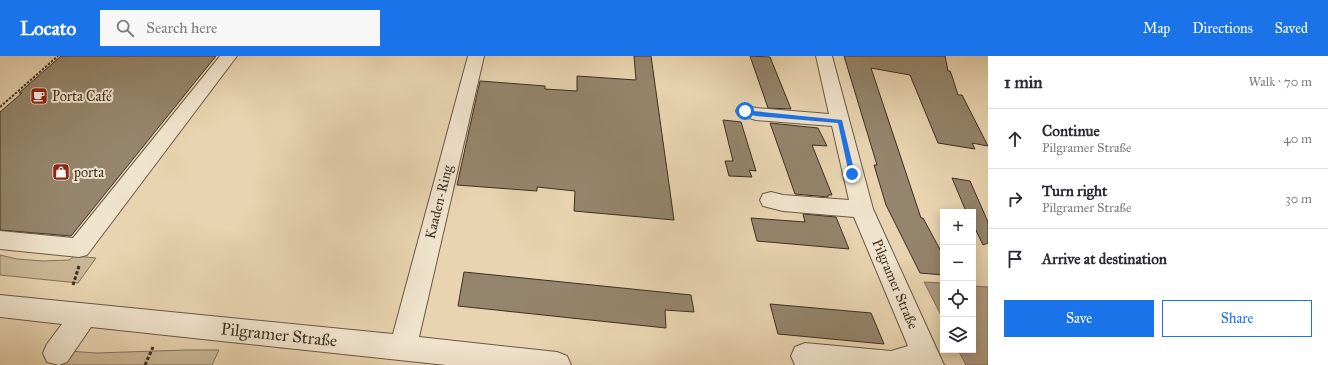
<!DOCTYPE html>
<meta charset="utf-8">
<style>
:root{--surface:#fff;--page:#f7f7f7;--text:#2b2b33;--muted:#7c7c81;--line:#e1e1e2;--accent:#1a73e8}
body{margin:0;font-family:"IM FELL Great Primer",serif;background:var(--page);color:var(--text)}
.controls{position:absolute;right:12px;bottom:12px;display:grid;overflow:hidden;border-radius:0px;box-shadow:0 2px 10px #0003}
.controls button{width:36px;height:36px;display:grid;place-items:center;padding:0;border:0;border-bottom:1px solid var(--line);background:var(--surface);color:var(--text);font:20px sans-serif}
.stop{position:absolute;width:12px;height:12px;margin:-9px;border:3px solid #1a73e8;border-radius:50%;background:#fff}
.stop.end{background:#1a73e8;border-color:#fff;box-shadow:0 1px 4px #0008}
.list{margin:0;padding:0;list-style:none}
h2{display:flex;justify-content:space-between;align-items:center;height:52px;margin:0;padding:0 16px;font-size:17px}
h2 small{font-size:13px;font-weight:400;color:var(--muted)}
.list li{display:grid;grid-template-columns:26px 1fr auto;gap:12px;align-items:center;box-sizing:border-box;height:60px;padding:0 16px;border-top:1px solid var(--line)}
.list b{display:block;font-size:15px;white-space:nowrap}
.list p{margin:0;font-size:13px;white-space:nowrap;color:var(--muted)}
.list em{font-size:13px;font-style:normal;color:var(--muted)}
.actions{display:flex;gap:8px;padding:12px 16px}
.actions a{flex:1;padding:9px 0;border:1px solid var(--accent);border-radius:0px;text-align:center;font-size:14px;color:var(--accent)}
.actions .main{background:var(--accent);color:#fff}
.icon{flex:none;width:22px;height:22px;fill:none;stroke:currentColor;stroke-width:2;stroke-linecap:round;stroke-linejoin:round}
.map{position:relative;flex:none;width:988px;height:309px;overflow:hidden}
header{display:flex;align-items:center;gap:24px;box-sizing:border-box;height:56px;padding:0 20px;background:var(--accent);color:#fff}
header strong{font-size:19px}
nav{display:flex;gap:22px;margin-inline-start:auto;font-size:14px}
.search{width:280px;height:36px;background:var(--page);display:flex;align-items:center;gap:10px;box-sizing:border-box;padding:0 14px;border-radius:0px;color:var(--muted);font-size:15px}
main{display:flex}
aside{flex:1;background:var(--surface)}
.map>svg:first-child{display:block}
</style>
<header>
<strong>Locato</strong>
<div class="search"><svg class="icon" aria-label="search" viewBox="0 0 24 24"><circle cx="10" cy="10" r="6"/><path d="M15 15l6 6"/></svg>Search here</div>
<nav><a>Map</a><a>Directions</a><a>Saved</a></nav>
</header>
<main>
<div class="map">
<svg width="988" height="309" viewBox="0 0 988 309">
<rect width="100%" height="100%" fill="#e8d4b0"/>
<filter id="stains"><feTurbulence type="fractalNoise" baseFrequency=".005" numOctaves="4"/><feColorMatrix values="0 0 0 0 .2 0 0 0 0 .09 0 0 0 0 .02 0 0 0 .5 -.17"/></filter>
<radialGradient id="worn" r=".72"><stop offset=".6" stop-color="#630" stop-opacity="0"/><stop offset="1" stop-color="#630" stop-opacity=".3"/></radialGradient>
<path fill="#cbb898" stroke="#84745e" d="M0,199L17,203L43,205L69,204L75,200L96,202L78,227L0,219Z
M187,294H219L212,309H59L69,295L96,297Z"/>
<path fill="#ae9c80" stroke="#80715b" d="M924,226L943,227V263Z
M973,230L988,231V309H966L958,294H973Z"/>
<path fill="#95856c" stroke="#3c3023" d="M61,0H216L71,180L0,174V56L22,37H19Z
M634,0H651L674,164L574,155L575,135L537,131V135L457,129L480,25L545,30V33L577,35V20L636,24Z
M750,0L770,1L791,53L768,52Z
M844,0H945L948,15H950L952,20L958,39H962L988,90L972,87L975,93L938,87L910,19L871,12L921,162H923L943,199V219L920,217L886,149L874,109H877Z
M723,64L741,66L756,115L749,114L752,121L729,120L725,105H733Z
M770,67L818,72L827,90L812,89L832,139H828V141L795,138Z
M952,122L970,125L988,166V187L983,189L973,168V156H968L965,153Z
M803,158L836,161L849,193L757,185L751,162L805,166Z
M464,216L691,239L694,256L665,254L666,272L458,250Z
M770,248L871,257L884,288L778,278Z"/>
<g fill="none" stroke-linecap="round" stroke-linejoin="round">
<defs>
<path id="minor" d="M220,0H237L87,199L79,201L0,193V175L73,182Z
M468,0H484L419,281L557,296L567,300L571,309H446L91,271L67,306L59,309L47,306L43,297L47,288L62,268L0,261V239L393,278Z
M816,0H832L873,153L944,309H795L791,300L795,291L805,287L891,295L908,290L854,161L783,155L763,150L760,144L763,138L771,136L783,139L849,144L832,70L756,64L738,59L736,55L738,51L745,49L756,52L829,58Z"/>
</defs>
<use href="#minor" stroke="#675946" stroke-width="2"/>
<path stroke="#3c3023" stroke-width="2" stroke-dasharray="2.5 1.5" stroke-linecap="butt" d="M0,51L58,0"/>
<path stroke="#3c3023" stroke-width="3" stroke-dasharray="3.5 2" stroke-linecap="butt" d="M73,229L79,210
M145,309L153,291"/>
<use href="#minor" fill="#f0e3cc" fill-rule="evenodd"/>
</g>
<path fill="#1a73e8" d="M743,54L842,64L855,118L852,120L849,118L838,67L756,60L743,57Z"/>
<defs>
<symbol id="cafe-square" viewBox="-11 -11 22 22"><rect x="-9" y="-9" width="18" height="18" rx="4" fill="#8f2418" stroke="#f0e3cc"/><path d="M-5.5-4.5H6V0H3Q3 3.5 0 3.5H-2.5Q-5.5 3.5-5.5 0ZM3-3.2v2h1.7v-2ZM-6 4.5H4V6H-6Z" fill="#fff"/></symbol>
<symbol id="shop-square" viewBox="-11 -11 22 22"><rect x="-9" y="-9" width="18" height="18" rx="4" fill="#8f2418" stroke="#f0e3cc"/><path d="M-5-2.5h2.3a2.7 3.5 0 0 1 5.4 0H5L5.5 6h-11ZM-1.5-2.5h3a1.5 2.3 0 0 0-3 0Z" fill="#fff"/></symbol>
</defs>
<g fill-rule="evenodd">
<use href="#cafe-square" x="29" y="30" width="20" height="20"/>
<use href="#shop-square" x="51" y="106" width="20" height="20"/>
</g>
<g text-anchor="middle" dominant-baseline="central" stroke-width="4" stroke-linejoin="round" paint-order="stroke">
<g font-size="14" fill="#3c3023" stroke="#f0e3cc" text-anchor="start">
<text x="52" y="40">Porta Café</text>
<text x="74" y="116">porta</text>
</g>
<g font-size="14" fill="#3c3023" stroke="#f0e3cc">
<text transform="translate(439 146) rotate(-76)">Kaaden-Ring</text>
<text transform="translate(895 228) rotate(67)">Pilgramer Straße</text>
</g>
<g font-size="17" fill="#3c3023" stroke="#f0e3cc">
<text transform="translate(279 279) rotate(6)">Pilgramer Straße</text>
</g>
</g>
<rect width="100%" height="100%" filter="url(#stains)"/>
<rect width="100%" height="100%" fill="url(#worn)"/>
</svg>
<div class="controls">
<button>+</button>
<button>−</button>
<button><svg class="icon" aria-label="locate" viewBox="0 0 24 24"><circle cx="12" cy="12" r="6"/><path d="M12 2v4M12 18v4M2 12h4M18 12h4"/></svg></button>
<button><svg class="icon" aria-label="layers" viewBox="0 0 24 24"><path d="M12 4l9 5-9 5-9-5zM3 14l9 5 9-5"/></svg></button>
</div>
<div class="stop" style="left:745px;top:55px"></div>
<div class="stop end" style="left:852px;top:118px"></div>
</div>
<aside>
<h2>1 min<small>Walk · 70 m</small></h2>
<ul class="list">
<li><svg class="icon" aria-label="ahead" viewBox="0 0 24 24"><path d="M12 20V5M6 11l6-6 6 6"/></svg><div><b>Continue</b><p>Pilgramer Straße</p></div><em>40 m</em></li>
<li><svg class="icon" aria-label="right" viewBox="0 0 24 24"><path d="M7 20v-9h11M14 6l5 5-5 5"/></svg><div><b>Turn right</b><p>Pilgramer Straße</p></div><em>30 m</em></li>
<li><svg class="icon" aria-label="arrive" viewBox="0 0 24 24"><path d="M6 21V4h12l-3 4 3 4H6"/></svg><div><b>Arrive at destination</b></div></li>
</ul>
<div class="actions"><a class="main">Save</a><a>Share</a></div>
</aside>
</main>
